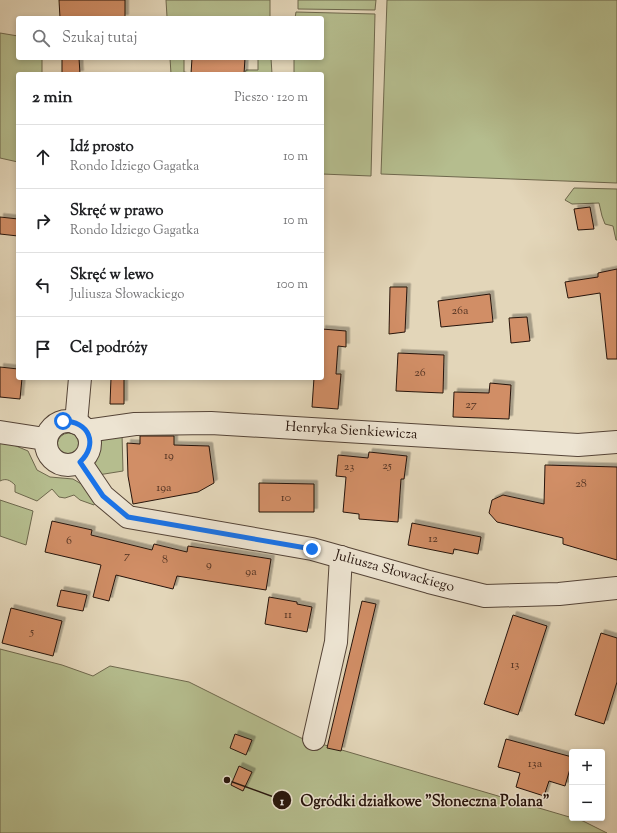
<!DOCTYPE html>
<html lang="pl">
<meta charset="utf-8">
<style>
:root{--surface:#fff;--page:#f2f2f2;--text:#202124;--muted:#757577;--line:#e0e0e0}
body{margin:0;font-family:"Sorts Mill Goudy",serif;background:var(--page);color:var(--text)}
.controls{position:absolute;right:12px;bottom:12px;display:grid;overflow:hidden;border-radius:4px;box-shadow:0 2px 6px #0003}
.controls button{width:36px;height:36px;display:grid;place-items:center;padding:0;border:0;border-bottom:1px solid var(--line);background:var(--surface);color:var(--text);font:20px sans-serif}
.stop{position:absolute;width:12px;height:12px;margin:-9px;border:3px solid #1a73e8;border-radius:50%;background:#fff}
.stop.end{background:#1a73e8;border-color:#fff;box-shadow:0 1px 4px #0008}
.list{margin:0;padding:0;list-style:none}
h2{display:flex;justify-content:space-between;align-items:center;height:52px;margin:0;padding:0 16px;font-size:17px}
h2 small{font-size:13px;font-weight:400;color:var(--muted)}
.list li{display:grid;grid-template-columns:26px 1fr auto;gap:12px;align-items:center;box-sizing:border-box;height:64px;padding:0 16px;border-top:1px solid var(--line)}
.list b{display:block;font-size:15px;white-space:nowrap}
.list p{margin:0;font-size:13px;white-space:nowrap;color:var(--muted)}
.list em{font-size:13px;font-style:normal;color:var(--muted)}
.icon{flex:none;width:22px;height:22px;fill:none;stroke:currentColor;stroke-width:2;stroke-linecap:round;stroke-linejoin:round}
.map{position:relative;flex:none;width:617px;height:833px;overflow:hidden}
.search{position:absolute;background:var(--surface);box-shadow:0 2px 6px #0003;left:16px;top:16px;width:308px;height:44px;display:flex;align-items:center;gap:10px;box-sizing:border-box;padding:0 14px;border-radius:4px;color:var(--muted);font-size:15px}
.panel{position:absolute;background:var(--surface);box-shadow:0 2px 6px #0003;left:16px;top:72px;width:308px;height:308px;border-radius:4px}
.map>svg:first-child{display:block}
</style>
<div class="map">
<svg width="617" height="833" viewBox="0 0 617 833">
<defs>
<filter id="shadow"><feDropShadow dx="3.5" dy="-3.5" stdDeviation="0" flood-color="#0004"/></filter>
</defs>
<rect width="100%" height="100%" fill="#e3d6b9"/>
<filter id="stains"><feTurbulence type="fractalNoise" baseFrequency=".005" numOctaves="4"/><feColorMatrix values="0 0 0 0 .2 0 0 0 0 .09 0 0 0 0 .02 0 0 0 .5 -.17"/></filter>
<radialGradient id="worn" r=".72"><stop offset=".6" stop-color="#630" stop-opacity="0"/><stop offset="1" stop-color="#630" stop-opacity=".3"/></radialGradient>
<path fill="#b5bd8e" stroke="#6e684d" d="M166,0H270V18L167,17Z
M298,0H376L375,10L298,9Z
M387,0H617V183L381,174Z
M296,12L375,14L371,176L322,174V74H294V58H322V18H295Z
M0,33L18,36V58H42V74H18V162L0,158Z
M170,58H184V72L190,73V74H171Z
M258,58H271L272,74H245L246,70H258Z
M574,188L617,189V240H616L613,226L605,224L602,216L599,203L572,204L565,200Z
M57 445a12 12 0 1 1 24 0a12 12 0 1 1-24 0Z
M122,434L123,471L98,475L92,463C97,457 96,452 98,445C100,438 116,436 122,434Z
M0,442L9,443L28,451L37,470L50,477L73,479L83,485L96,500L94,505L80,500L74,495L65,498L59,497L52,489L37,501L15,492V485C10,480 6,478 0,481Z
M0,500L33,511L26,545L0,536Z
M0,649L62,665L93,676L110,666L189,682L301,738L583,821L607,833H0Z"/>
<path fill="#d18e66" stroke="#26140c" filter="url(#shadow)" d="M59,0H125V18H60Z
M62,58H79L80,74H62Z
M192,58H245L244,74H191Z
M590,207L594,229L578,230L574,209Z
M0,217L18,219V236L0,234Z
M617,269V359H607L600,293L568,298L565,282L598,277V273Z
M390,287H407L405,332L389,334Z
M490,294L493,322L441,327L438,301Z
M527,317L530,341L511,343L509,318Z
M322,329L346,331V347L338,346L336,374H341L338,409L312,407L314,378H322Z
M398,353L444,355L443,393L396,391Z
M0,367L18,369V378H22L20,399L0,397Z
M111,378H124V404H110Z
M490,383L511,385L509,419L453,417L454,392L489,393Z
M140,436H174V445L209,446L214,483L198,492L133,504L128,476L127,443L140,444Z
M369,452L407,456L404,479H401L398,522L359,519V514L343,512L346,477L336,476L338,455L368,458Z
M545,465L617,467V560L563,544V538L497,522L489,513L492,500L503,495L544,504Z
M259,483L314,484V512H259Z
M52,521L92,530L91,535L152,550L154,544L187,552L188,546L271,559L266,590L177,576L173,589L116,575L109,601L93,597L101,565L45,552Z
M412,523L481,537L478,554L454,549L453,554L408,545Z
M61,590L87,595L83,611L57,606Z
M269,597L297,602V604L312,607L307,632L265,624Z
M362,601L376,604L341,751L327,748Z
M11,608L62,621L53,656L2,643Z
M513,615L547,626L518,715L484,704Z
M601,633L617,638V682L604,724L575,715Z
M235,734L252,740L246,755L230,748Z
M506,739L572,757V762L565,786L549,781L544,796L516,787L520,773L498,767Z
M239,766L252,772L243,791L231,785Z"/>
<g fill="none" stroke-linecap="round" stroke-linejoin="round">
<defs>
<g id="minor">
<circle cx="68" cy="443" r="22"/>
<path d="M76,423L80,378"/>
<path id="s1" d="M86,431L135,424L211,423L578,445L617,442"/>
<path d="M0,432L45,439"/>
<path id="s2" d="M80,462L103,496L128,517L312,549L429,582L485,596L559,594L617,588"/>
<path d="M314,739L336,642L341,557"/>
</g>
</defs>
<use href="#minor" stroke="#554437" stroke-width="24"/>
<use href="#minor" stroke="#ede4d2" stroke-width="22"/>
</g>
<g fill="none" stroke-linecap="round" stroke-linejoin="round">
<path stroke="#1a73e8" stroke-width="5" d="M63,421C89,421 99,444 80,462L103,496L128,517L312,549"/>
</g>
<g text-anchor="middle" dominant-baseline="central" stroke-width="3" stroke-linejoin="round" paint-order="stroke">
<g font-size="12" fill="#513222">
<text x="460" y="311">26a</text>
<text x="420" y="373">26</text>
<text x="471" y="405">27</text>
<text x="169" y="456">19</text>
<text x="387" y="466">25</text>
<text x="349" y="467">23</text>
<text x="581" y="484">28</text>
<text x="164" y="488">19a</text>
<text x="286" y="498">10</text>
<text x="433" y="539">12</text>
<text x="69" y="541">6</text>
<text x="127" y="556">7</text>
<text x="165" y="560">8</text>
<text x="209" y="565">9</text>
<text x="251" y="572">9a</text>
<text x="288" y="615">11</text>
<text x="32" y="632">5</text>
<text x="515" y="665">13</text>
<text x="535" y="764">13a</text>
</g>
<g font-size="14" fill="#26140c" stroke="#ede4d2">
<text stroke="none"><textPath href="#s1" startOffset="266">Henryka Sienkiewicza</textPath></text>
<text stroke="none"><textPath href="#s2" startOffset="346">Juliusza Słowackiego</textPath></text>
</g>
</g>
<path fill="none" stroke="#26140c" stroke-width="1.5" d="M227 780L282 800"/>
<g fill="#26140c" stroke="#ede4d2" stroke-width="1.5">
<circle cx="227" cy="780" r="4"/>
<circle cx="282" cy="800" r="10"/>
</g>
<g font-size="12" text-anchor="middle" font-weight="bold" fill="#fff">
<text x="282" y="805">1</text>
</g>
<g font-size="15" text-anchor="middle" font-weight="bold" fill="#26140c" stroke="#ede4d2" stroke-width="3" stroke-linejoin="round" paint-order="stroke">
<text x="425" y="806">Ogródki działkowe "Słoneczna Polana"</text>
</g>
<rect width="100%" height="100%" filter="url(#stains)"/>
<rect width="100%" height="100%" fill="url(#worn)"/>
</svg>
<div class="controls">
<button>+</button>
<button>−</button>
</div>
<div class="stop" style="left:63px;top:421px"></div>
<div class="stop end" style="left:312px;top:549px"></div>
<div class="search"><svg class="icon" aria-label="search" viewBox="0 0 24 24"><circle cx="10" cy="10" r="6"/><path d="M15 15l6 6"/></svg>Szukaj tutaj</div>
<section class="panel">
<h2>2 min<small>Pieszo · 120 m</small></h2>
<ul class="list">
<li><svg class="icon" aria-label="ahead" viewBox="0 0 24 24"><path d="M12 20V5M6 11l6-6 6 6"/></svg><div><b>Idź prosto</b><p>Rondo Idziego Gagatka</p></div><em>10 m</em></li>
<li><svg class="icon" aria-label="right" viewBox="0 0 24 24"><path d="M7 20v-9h11M14 6l5 5-5 5"/></svg><div><b>Skręć w prawo</b><p>Rondo Idziego Gagatka</p></div><em>10 m</em></li>
<li><svg class="icon" aria-label="left" viewBox="0 0 24 24"><path d="M17 20v-9H6M10 6l-5 5 5 5"/></svg><div><b>Skręć w lewo</b><p>Juliusza Słowackiego</p></div><em>100 m</em></li>
<li><svg class="icon" aria-label="arrive" viewBox="0 0 24 24"><path d="M6 21V4h12l-3 4 3 4H6"/></svg><div><b>Cel podróży</b></div></li>
</ul>
</section>
</div>
